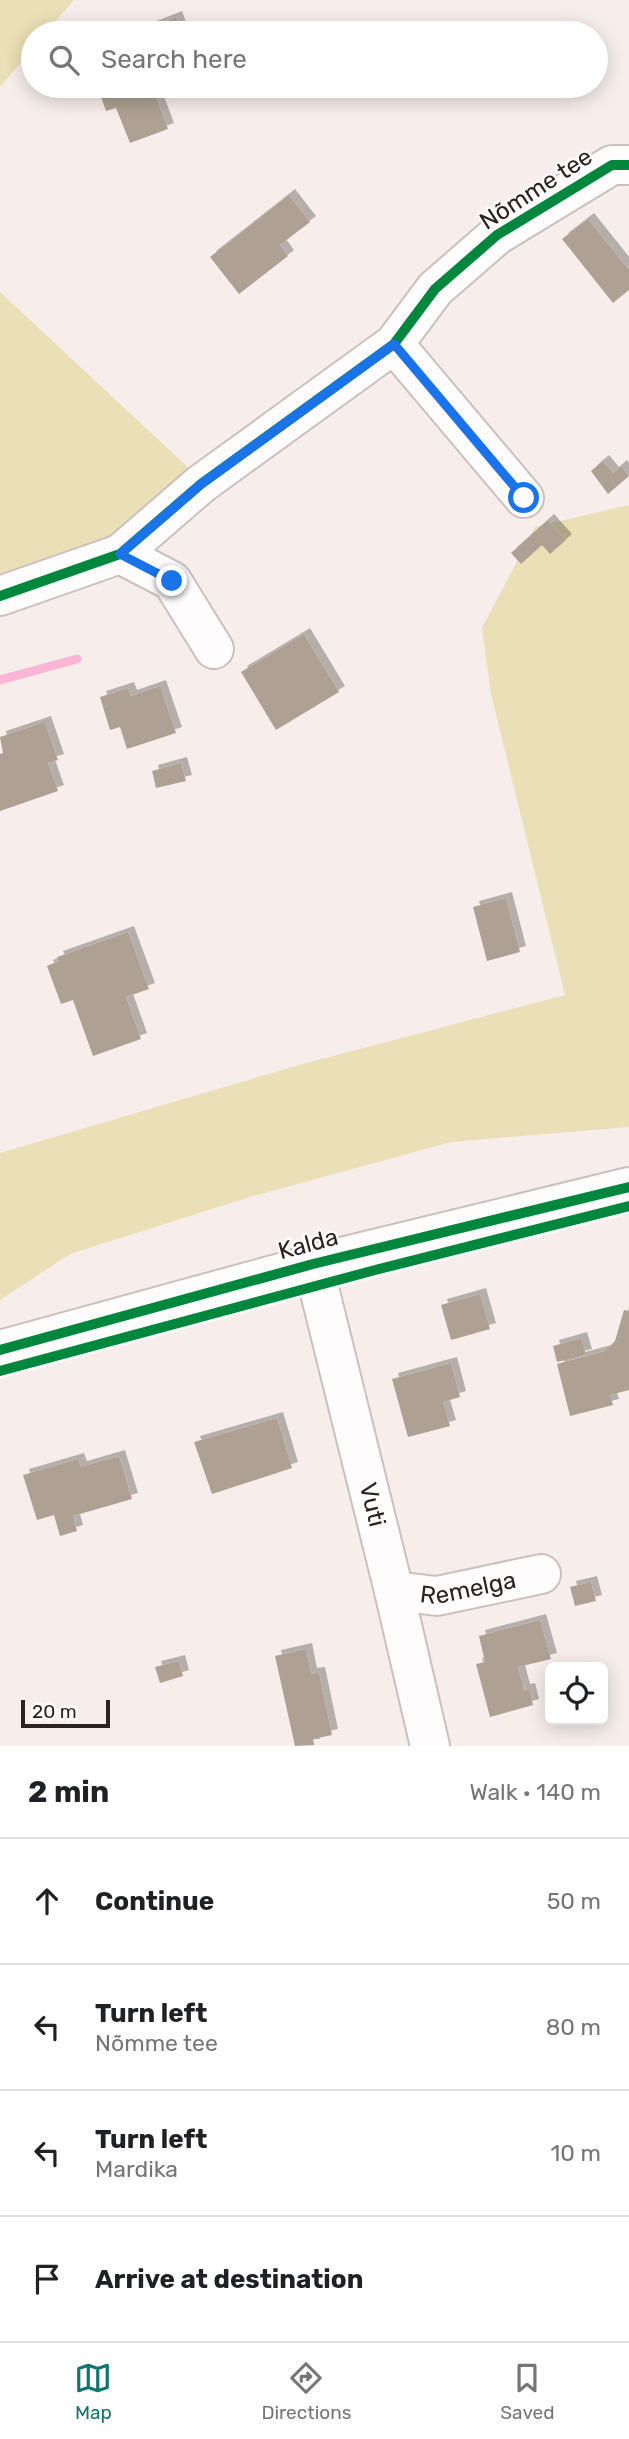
<!DOCTYPE html>
<meta charset="utf-8">
<style>
:root{--surface:#fff;--page:#f2f2f2;--text:#202124;--muted:#757577;--line:#e0e0e0;--accent:#0f766e}
body{margin:0;font-family:Rubik,sans-serif;background:var(--page);color:var(--text)}
.controls{position:absolute;right:21px;bottom:21px;display:grid;overflow:hidden;border-radius:10px;box-shadow:0 4px 18px #0003}
.controls button{width:63px;height:63px;display:grid;place-items:center;padding:0;border:0;border-bottom:2px solid var(--line);background:var(--surface);color:var(--text);font:35px sans-serif}
.scale{position:absolute;left:21px;bottom:18px;width:89px;box-sizing:border-box;padding-left:7px;border:4px solid #2c221f;border-top:0;font-size:19px;line-height:24px;white-space:nowrap;color:#2c221f;-webkit-text-stroke:5px #fdfdfd;paint-order:stroke}
.stop{position:absolute;width:21px;height:21px;margin:-16px;border:5px solid #1a73e8;border-radius:50%;background:#fff}
.stop.end{background:#1a73e8;border-color:#fff;box-shadow:0 2px 7px #0008}
.list{margin:0;padding:0;list-style:none}
h2{display:flex;justify-content:space-between;align-items:center;height:91px;margin:0;padding:0 28px;font-size:30px}
h2 small{font-size:23px;font-weight:400;color:var(--muted)}
.list li{display:grid;grid-template-columns:46px 1fr auto;gap:21px;align-items:center;box-sizing:border-box;height:126px;padding:0 28px;border-top:2px solid var(--line)}
.list b{display:block;font-size:26px;white-space:nowrap}
.list p{margin:0;font-size:23px;white-space:nowrap;color:var(--muted)}
.list em{font-size:23px;font-style:normal;color:var(--muted)}
.icon{flex:none;width:38px;height:38px;fill:none;stroke:currentColor;stroke-width:2;stroke-linecap:round;stroke-linejoin:round}
.map{position:relative;flex:none;width:629px;height:1746px;overflow:hidden}
.search{position:absolute;background:var(--surface);box-shadow:0 4px 18px #0003;left:21px;right:21px;top:21px;height:77px;display:flex;align-items:center;gap:18px;box-sizing:border-box;padding:0 24px;border-radius:38px;color:var(--muted);font-size:26px}
.sheet{height:595px;background:var(--surface)}
nav{display:flex;justify-content:space-around;align-items:center;box-sizing:border-box;height:98px;border-top:2px solid var(--line);background:var(--surface);font-size:19px;color:var(--muted)}
nav a{display:grid;justify-items:center;gap:4px}
nav .on{color:var(--accent)}
.map>svg:first-child{display:block}
</style>
<div class="map">
<svg width="629" height="1746" viewBox="0 0 629 1746">
<defs>
<filter id="shadow"><feDropShadow dx="6" dy="-6" stdDeviation="0" flood-color="#0004"/></filter>
</defs>
<rect width="100%" height="100%" fill="#f7eeeb"/>
<path fill="#eadfb6" d="M0,0H74L45,33H33V48L0,87Z
M0,292L193,472L109,542L0,581Z
M629,505V1127L451,1142L250,1197L70,1254L0,1300V1153L299,1065L565,995L491,694L482,628L535,527Z"/>
<g fill="none" stroke-linecap="round" stroke-linejoin="round">
<path stroke="#fbb6d5" stroke-width="9" d="M0,680L77,659"/>
</g>
<path fill="#aea092" filter="url(#shadow)" d="M176,17L182,33H135Z
M97,86H152L168,129L130,143L116,108L106,111Z
M289,195L310,222L280,245L288,256L239,294L210,257Z
M588,219L629,270V290L613,303L562,239Z
M603,461L613,473L621,466L629,476L608,494L591,471Z
M548,520L566,540L550,554L542,545L521,564L511,553Z
M304,634L339,692L276,730L241,672Z
M160,686L176,733L127,749L120,727L110,730L100,697L128,688L131,696Z
M45,722L58,760L48,763L58,791L0,811V754L3,753L0,737Z
M181,763L186,781L156,788L152,771Z
M506,898L520,952L487,961L473,907Z
M128,932L149,989L126,997L141,1039L93,1056L73,1000L61,1004L47,966L59,961L57,957Z
M480,1294L490,1329L451,1340L441,1305Z
M624,1310L629,1311V1390L610,1395L613,1405L570,1416L557,1364L605,1351L615,1341Z
M581,1338L586,1355L557,1362L553,1346Z
M451,1363L460,1397L443,1402L450,1426L408,1437L392,1379Z
M277,1418L292,1468L212,1494L194,1442Z
M119,1456L132,1499L73,1516L77,1531L60,1536L54,1515L37,1520L23,1475L78,1459L81,1467Z
M591,1582L596,1601L575,1606L570,1587Z
M540,1620L551,1659L518,1667L524,1690L529,1689L533,1705L490,1717L476,1664L485,1662L479,1636Z
M306,1649L311,1674L319,1673L332,1735L313,1739L314,1745L295,1746L275,1656Z
M179,1661L183,1676L160,1683L155,1667Z"/>
<g fill="none" stroke-linecap="round" stroke-linejoin="round">
<defs>
<g id="minor">
<path d="M394,344L524,498"/>
<path d="M120,554L172,581L214,649"/>
<path d="M0,596L120,554L201,484L394,344L435,289L497,235L612,165H629"/>
<path id="s1" d="M313,1264L394,1591L430,1746"/>
<path d="M0,1350L313,1264L629,1187"/>
<path id="s2" d="M394,1591L437,1596L541,1574"/>
</g>
</defs>
<use href="#minor" stroke="#cac1be" stroke-width="42"/>
<use href="#minor" stroke="#fefcfc" stroke-width="38"/>
<defs>
<path id="cycleway" d="M0,596L120,554L201,484L394,344L435,289L497,235L612,165H629
M0,1350L313,1264L629,1187
M0,1371L379,1269L629,1206"/>
</defs>
<use href="#cycleway" stroke="#fdfdfd" stroke-width="15"/>
<use href="#cycleway" stroke="#00873e" stroke-width="10"/>
</g>
<g fill="none" stroke-linecap="round" stroke-linejoin="round">
<path stroke="#1a73e8" stroke-width="9" d="M172,581L120,554L201,484L394,344L524,498"/>
</g>
<g text-anchor="middle" dominant-baseline="central" stroke-width="5" stroke-linejoin="round" paint-order="stroke">
<g font-size="24" fill="#2c221f" stroke="#fdfdfd">
<text transform="translate(536 189) rotate(-33)">Nõmme tee</text>
<text transform="translate(308 1244) rotate(-15)">Kalda</text>
<text stroke="none"><textPath href="#s1" startOffset="248">Vuti</textPath></text>
<text stroke="none"><textPath href="#s2" startOffset="75">Remelga</textPath></text>
</g>
</g>
</svg>
<div class="controls">
<button><svg class="icon" aria-label="locate" viewBox="0 0 24 24"><circle cx="12" cy="12" r="6"/><path d="M12 2v4M12 18v4M2 12h4M18 12h4"/></svg></button>
</div>
<div class="scale">20 m</div>
<div class="stop" style="left:524px;top:498px"></div>
<div class="stop end" style="left:172px;top:581px"></div>
<div class="search"><svg class="icon" aria-label="search" viewBox="0 0 24 24"><circle cx="10" cy="10" r="6"/><path d="M15 15l6 6"/></svg>Search here</div>
</div>
<section class="sheet">
<h2>2 min<small>Walk · 140 m</small></h2>
<ul class="list">
<li><svg class="icon" aria-label="ahead" viewBox="0 0 24 24"><path d="M12 20V5M6 11l6-6 6 6"/></svg><div><b>Continue</b></div><em>50 m</em></li>
<li><svg class="icon" aria-label="left" viewBox="0 0 24 24"><path d="M17 20v-9H6M10 6l-5 5 5 5"/></svg><div><b>Turn left</b><p>Nõmme tee</p></div><em>80 m</em></li>
<li><svg class="icon" aria-label="left" viewBox="0 0 24 24"><path d="M17 20v-9H6M10 6l-5 5 5 5"/></svg><div><b>Turn left</b><p>Mardika</p></div><em>10 m</em></li>
<li><svg class="icon" aria-label="arrive" viewBox="0 0 24 24"><path d="M6 21V4h12l-3 4 3 4H6"/></svg><div><b>Arrive at destination</b></div></li>
</ul>
</section>
<nav>
<a class="on"><svg class="icon" aria-label="map" viewBox="0 0 24 24"><path d="M3 6l6-2 6 2 6-2v14l-6 2-6-2-6 2zM9 4v14M15 6v14"/></svg>Map</a>
<a><svg class="icon" aria-label="directions" viewBox="0 0 24 24"><path d="M12 3l9 9-9 9-9-9zM9 14v-3h6M13 9l2 2-2 2"/></svg>Directions</a>
<a><svg class="icon" aria-label="saved" viewBox="0 0 24 24"><path d="M7 4h10v16l-5-4-5 4z"/></svg>Saved</a>
</nav>
